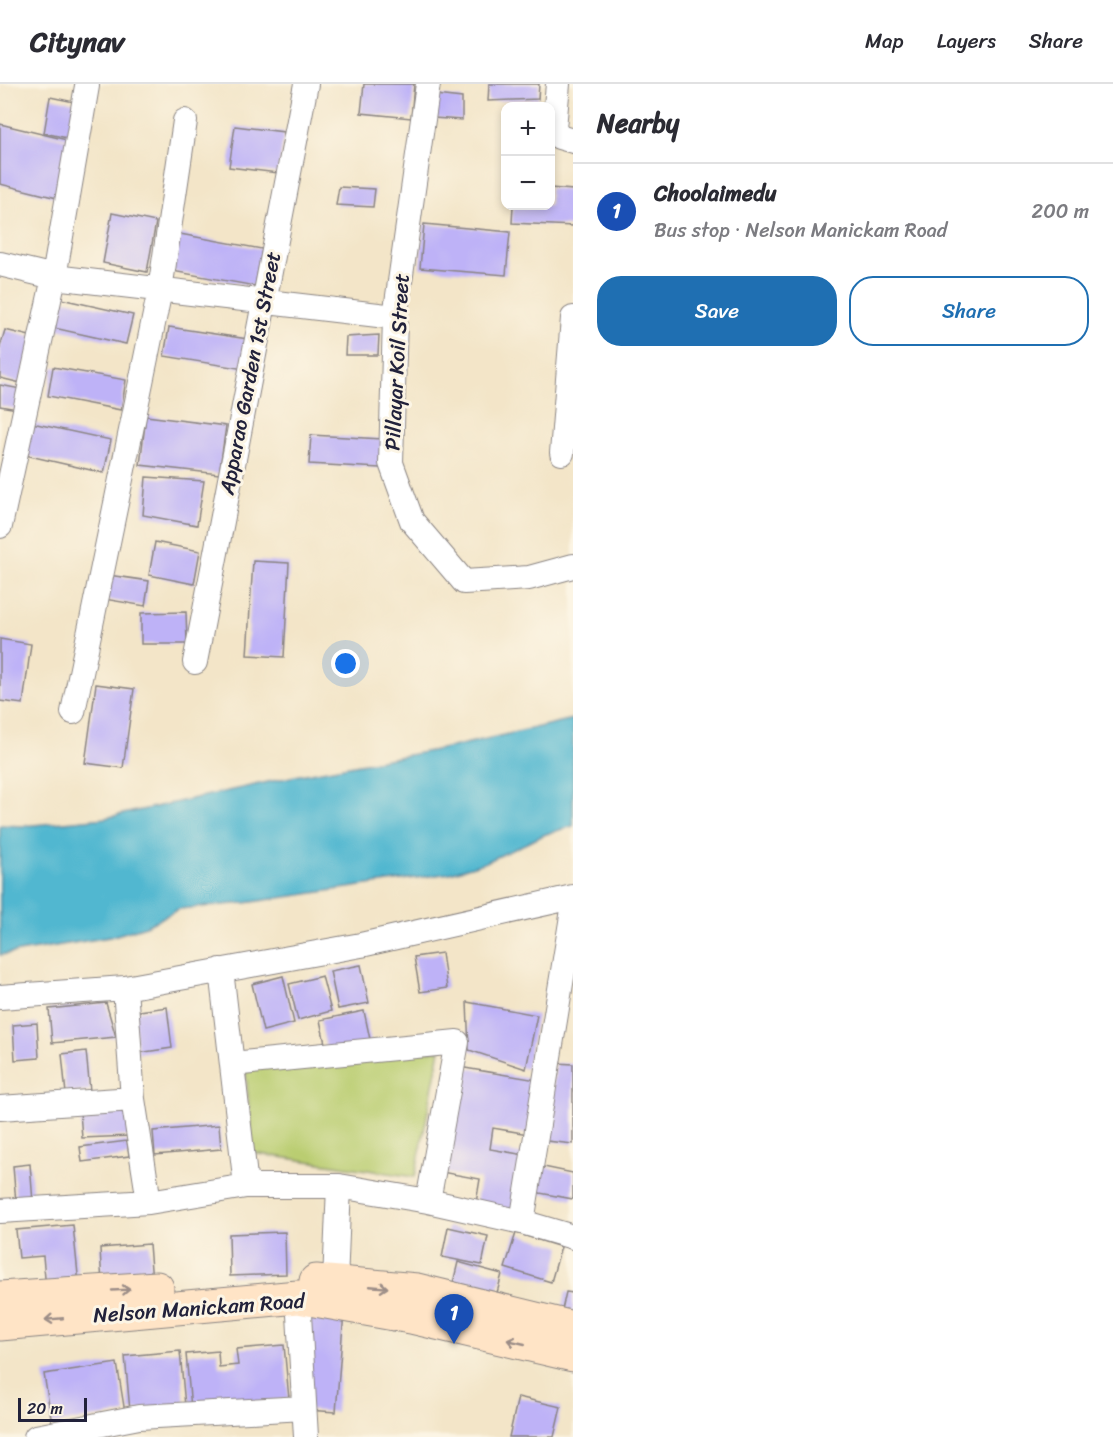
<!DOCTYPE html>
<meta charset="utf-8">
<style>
:root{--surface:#fff;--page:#f7f7f7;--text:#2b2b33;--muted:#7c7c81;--line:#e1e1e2;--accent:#1f6fb2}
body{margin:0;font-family:Sriracha,sans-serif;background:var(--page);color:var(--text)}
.controls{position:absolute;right:18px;top:18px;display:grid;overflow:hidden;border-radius:12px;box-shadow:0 3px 9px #0003}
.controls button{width:54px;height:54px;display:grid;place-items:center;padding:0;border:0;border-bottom:2px solid var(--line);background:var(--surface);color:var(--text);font:30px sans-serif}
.scale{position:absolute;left:18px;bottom:15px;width:69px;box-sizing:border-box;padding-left:6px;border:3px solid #22223b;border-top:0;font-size:16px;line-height:21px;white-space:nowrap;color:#22223b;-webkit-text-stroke:4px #fcf5e5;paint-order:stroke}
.you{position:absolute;left:346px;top:580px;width:21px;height:21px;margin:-15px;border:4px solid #fff;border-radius:50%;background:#1a73e8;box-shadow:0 0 0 9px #1a73e833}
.badge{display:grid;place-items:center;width:39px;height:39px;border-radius:50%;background:var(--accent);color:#fff;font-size:20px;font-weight:700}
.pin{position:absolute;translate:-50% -50px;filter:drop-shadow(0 2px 3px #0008)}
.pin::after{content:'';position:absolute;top:32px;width:21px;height:18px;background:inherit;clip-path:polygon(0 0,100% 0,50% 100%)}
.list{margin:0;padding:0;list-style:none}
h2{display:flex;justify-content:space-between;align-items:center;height:78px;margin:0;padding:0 24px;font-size:26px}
h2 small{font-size:20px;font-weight:400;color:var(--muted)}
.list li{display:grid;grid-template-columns:39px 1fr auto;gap:18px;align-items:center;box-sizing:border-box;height:96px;padding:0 24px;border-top:2px solid var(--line)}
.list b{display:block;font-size:22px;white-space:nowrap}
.list p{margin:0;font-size:20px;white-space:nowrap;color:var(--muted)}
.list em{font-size:20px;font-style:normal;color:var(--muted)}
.actions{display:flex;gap:12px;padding:18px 24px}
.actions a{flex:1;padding:14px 0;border:2px solid var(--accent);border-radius:24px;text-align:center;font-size:21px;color:var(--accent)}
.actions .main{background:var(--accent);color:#fff}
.map{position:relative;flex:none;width:573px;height:1353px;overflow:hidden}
header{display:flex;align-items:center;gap:36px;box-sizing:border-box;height:84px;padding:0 30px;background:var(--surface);border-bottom:2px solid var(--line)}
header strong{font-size:28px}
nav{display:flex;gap:33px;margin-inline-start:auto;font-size:21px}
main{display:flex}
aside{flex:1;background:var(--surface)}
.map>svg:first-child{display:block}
</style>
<header>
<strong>Citynav</strong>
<nav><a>Map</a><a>Layers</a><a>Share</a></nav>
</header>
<main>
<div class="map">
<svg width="573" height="1353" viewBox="0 0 573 1353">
<rect width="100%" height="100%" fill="#fcf5e5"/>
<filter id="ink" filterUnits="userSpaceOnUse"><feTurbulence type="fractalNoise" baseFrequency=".0167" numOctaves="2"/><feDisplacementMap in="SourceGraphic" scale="12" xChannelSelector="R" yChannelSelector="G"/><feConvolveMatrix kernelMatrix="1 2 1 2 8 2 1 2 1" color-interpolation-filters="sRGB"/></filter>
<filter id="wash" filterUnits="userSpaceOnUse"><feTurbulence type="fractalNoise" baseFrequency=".008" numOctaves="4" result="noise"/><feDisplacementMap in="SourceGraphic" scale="24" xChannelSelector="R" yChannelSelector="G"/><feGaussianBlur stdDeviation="1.35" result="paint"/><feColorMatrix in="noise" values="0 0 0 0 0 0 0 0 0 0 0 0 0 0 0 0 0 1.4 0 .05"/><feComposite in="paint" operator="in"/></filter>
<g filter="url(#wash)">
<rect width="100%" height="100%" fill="#f3e5c8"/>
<path fill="#bacd71" stroke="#6e7856" stroke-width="1.5" d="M440,966L415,1093L253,1069L245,980Z"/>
<path fill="#51b7d0" stroke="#3a6c86" stroke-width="1.5" d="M573,635V742L546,750L484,779L450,789L245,819L179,825L146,842L110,853L0,871V741L23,742L105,734L300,691L452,663Z"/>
<g id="blocks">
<path fill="#beb2f7" d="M364,0H414L411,34L361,29Z
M489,0H539L538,15L488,17Z
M435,11L462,14V36L433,34Z
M50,13L79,19L72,55L44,49Z
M0,40L71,57L57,114L0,100Z
M235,42L284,48L278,89L229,83Z
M339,103L375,105L373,123L336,121Z
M550,104L573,106V142L512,139L513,122H550Z
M112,129L156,138L147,188L103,179Z
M424,140L510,148L506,191L420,184Z
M180,150L262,165L255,202L172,187Z
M61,215L133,231L126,260L54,244Z
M169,243L254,256L250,286L164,272Z
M5,246L34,253L21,299L0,294V263Z
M379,251L378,271H345L346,253Z
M53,283L126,296L121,326L48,312Z
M0,301L21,305L17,325L0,322Z
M146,332L226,342L219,390L140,381Z
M32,339L111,356L104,389L25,371Z
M311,351L382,355L380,384L309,380Z
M146,393L204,397L197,441L143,431Z
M155,458L200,467L194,500L149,491Z
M253,477L289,479L284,573L247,571Z
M108,491L149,497L145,522L104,515Z
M186,528L187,560H141V529Z
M0,555L31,560L23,620L0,617Z
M96,600L134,605L123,684L85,679Z
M442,869L447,904L420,908L414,873Z
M361,881L369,919L338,925L330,887Z
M283,892L294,939L263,947L252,900Z
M322,892L331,927L298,936L289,900Z
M467,918L537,931L526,985L469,966Z
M106,919L116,953L52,959L49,925Z
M167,923L172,964L138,969L133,928Z
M364,927L371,960L327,969L320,936Z
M37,939L39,974L15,976L13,941Z
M86,967L90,1007L66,1010L62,970Z
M556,979L573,980V1060L547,1057Z
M459,983L537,996L528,1050L493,1044L490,1065L525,1071L515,1131L475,1125L480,1095L441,1088Z
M129,1025L130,1052L82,1054L80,1028Z
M219,1041L221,1065L155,1071L153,1047Z
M127,1057L129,1072L82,1078L80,1063Z
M30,1080L33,1118L16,1119L13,1082Z
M539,1082L573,1089V1115L534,1108Z
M73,1141L79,1201L46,1205L43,1172L19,1174L16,1146Z
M448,1143L488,1152L482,1181L442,1173Z
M285,1148L286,1190L230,1192L229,1150Z
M516,1149L561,1163L551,1198L505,1184Z
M149,1160L152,1198L102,1201L100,1164Z
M458,1178L502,1190L493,1224L450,1212Z
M566,1208L573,1209V1242L559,1239Z
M302,1216L344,1228L336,1328L306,1326Z
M284,1261L289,1315L191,1324L186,1270L218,1267L219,1283L238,1281L236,1265Z
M180,1267L185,1322L130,1327L125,1272Z
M117,1279L125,1329L52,1340L44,1290Z
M518,1313L561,1323L554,1353H509Z"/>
</g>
</g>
<g filter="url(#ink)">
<use href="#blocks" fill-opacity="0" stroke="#8a8482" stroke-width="1.5"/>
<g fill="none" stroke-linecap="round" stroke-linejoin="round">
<defs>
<path id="minor" d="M428,0L395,233L391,379L412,437L464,498L529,494L573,482
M558,0L554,44L559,53L573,57
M0,180L54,193L395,233
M562,369L573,234
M0,442L54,193L87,2
M195,578L306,0
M73,628L160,206L185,37
M221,886L246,1102
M125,904L133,1015L149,1118
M0,913L125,904L361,861L573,813
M232,980L457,958L428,1117
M0,1024L133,1015
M0,1127L149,1118L246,1102H339L428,1117L522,1138L573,1153
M522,1138L573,826
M335,1198L339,1102
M298,1213L306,1353
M36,1353L139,1333L304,1324"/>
<path id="secondary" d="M316,1197L417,1206L573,1244
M0,1214L157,1204
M0,1240L298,1213L411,1233L573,1271"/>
</defs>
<use href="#minor" stroke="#8a8482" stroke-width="26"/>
<use href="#secondary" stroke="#8a8482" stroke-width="35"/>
<use href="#minor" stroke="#fff" stroke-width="24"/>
<use href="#secondary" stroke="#ffe4c6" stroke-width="33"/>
</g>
<defs><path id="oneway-shaft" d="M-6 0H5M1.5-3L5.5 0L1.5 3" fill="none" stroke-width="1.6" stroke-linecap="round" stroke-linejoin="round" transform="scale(1.5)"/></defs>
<g stroke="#9c8d87">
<use href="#oneway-shaft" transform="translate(379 1203) rotate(5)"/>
<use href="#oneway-shaft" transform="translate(121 1206) rotate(-3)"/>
<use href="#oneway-shaft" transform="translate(54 1235) rotate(175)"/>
<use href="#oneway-shaft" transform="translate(516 1258) rotate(-167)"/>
</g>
</g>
<g text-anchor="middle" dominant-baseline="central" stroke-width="6" stroke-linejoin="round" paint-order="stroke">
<g font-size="21" fill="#22223b" stroke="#fcf5e5">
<text transform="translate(397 278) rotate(-87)">Pillayar Koil Street</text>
<text transform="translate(250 289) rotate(-79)">Apparao Garden 1st Street</text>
<text transform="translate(199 1224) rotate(-4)">Nelson Manickam Road</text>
</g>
</g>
</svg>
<div class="controls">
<button>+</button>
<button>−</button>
</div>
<div class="scale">20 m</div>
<div class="you"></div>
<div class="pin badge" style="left:454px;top:1260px;background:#1a4fb4">1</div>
</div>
<aside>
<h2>Nearby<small></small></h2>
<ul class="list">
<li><span class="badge" style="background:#1a4fb4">1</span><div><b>Choolaimedu</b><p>Bus stop · Nelson Manickam Road</p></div><em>200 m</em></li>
</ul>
<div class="actions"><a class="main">Save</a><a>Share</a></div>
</aside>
</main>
